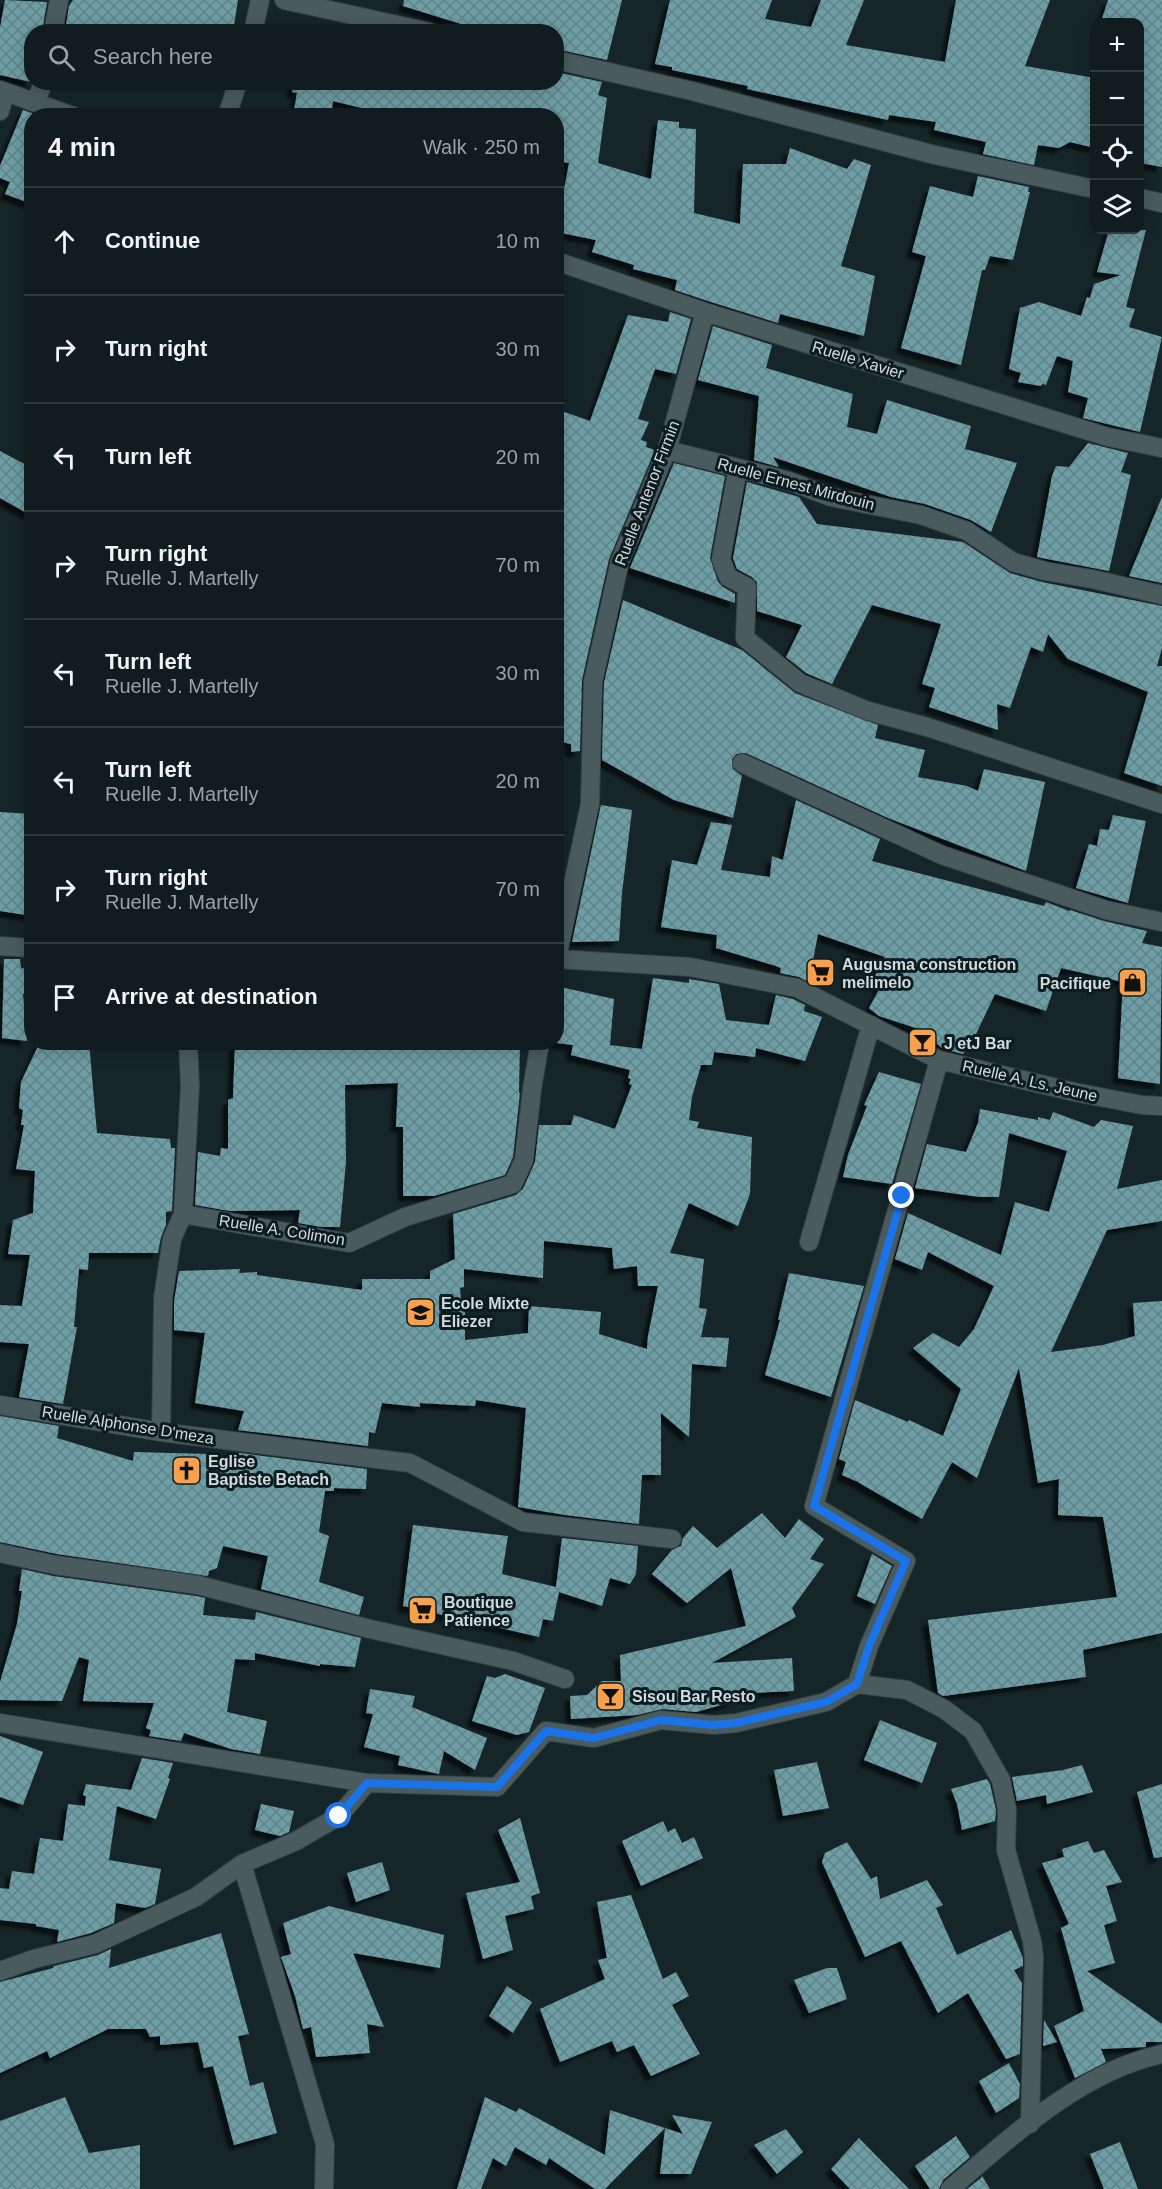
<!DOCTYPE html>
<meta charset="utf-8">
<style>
:root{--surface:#101c1e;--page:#1e292b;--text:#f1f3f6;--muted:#9ca1a4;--line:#303a3c}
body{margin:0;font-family:Arial,sans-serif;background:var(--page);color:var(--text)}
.controls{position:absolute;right:18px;top:18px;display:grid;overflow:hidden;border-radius:12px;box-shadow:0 3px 15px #0003}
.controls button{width:54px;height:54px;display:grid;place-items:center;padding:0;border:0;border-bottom:2px solid var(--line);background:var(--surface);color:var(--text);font:30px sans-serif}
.stop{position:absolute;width:18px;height:18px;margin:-14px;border:4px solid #1a73e8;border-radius:50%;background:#fff}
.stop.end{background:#1a73e8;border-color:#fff;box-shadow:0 2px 6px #0008}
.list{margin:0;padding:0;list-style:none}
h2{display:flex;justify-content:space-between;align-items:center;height:78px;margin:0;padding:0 24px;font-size:26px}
h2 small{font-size:20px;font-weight:400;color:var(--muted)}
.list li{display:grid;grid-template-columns:39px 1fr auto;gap:18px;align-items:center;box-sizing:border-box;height:108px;padding:0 24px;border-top:2px solid var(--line)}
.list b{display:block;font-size:22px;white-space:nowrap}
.list p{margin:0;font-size:20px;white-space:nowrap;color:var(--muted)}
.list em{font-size:20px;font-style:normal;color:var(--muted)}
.icon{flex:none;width:33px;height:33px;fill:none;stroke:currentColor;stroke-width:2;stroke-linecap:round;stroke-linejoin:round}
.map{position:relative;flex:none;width:1162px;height:2189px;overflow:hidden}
.search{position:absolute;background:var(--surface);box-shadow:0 3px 15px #0003;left:24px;top:24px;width:540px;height:66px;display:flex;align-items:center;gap:15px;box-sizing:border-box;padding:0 21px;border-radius:24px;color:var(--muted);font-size:22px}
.panel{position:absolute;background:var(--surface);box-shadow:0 3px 15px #0003;left:24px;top:108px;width:540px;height:942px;border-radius:24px}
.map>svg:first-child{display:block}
</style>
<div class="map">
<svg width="1162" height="2189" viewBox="0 0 1162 2189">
<defs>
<pattern id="building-cross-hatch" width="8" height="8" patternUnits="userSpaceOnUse" patternTransform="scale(1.5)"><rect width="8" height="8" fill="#6e9ea5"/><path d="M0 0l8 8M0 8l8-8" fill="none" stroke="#608287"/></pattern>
<filter id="shadow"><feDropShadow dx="-5.5" dy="5.5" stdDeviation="1.5" flood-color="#0009"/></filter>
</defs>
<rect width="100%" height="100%" fill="#162628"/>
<path fill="url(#building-cross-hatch)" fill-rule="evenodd" filter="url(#shadow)" d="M5,0L47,2L42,32H32L31,82L0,75V28Z
M73,0H238L233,32H65L69,6Z
M404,0H622L607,60L556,49V32H487L403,6Z
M670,0H772L765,19L811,27L821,0H864L846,45L945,62L956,0H1050L1025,66L1095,78V148L1070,142L1059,148L1038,145L1034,165L983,154L986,142L934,130L936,122L889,115L888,120L747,89L748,86L672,70V67L655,64Z
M1108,0H1162V167L1140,163V22H1101Z
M556,72L602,82L598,95L607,98L598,163L651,179L658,120L679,122V128L696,129L694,213L740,224L743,164H786L790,148L847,169L854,159L871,165L841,266L875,276L864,336L780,314L778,323L708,301L675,290L677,280L633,269L634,265L592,252L596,240L556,232L569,163L556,161V116H394L333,101L331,116H293L297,93L292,92L293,82H556Z
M23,110L32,113V204L5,194L10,182L0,178V166Z
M978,176L1029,187L1028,192H1030L1013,260L990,256L985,270H982L961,365L901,348L926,256L912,252L930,186L973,197Z
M1109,230H1146L1126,307L1135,309L1129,327L1162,337L1140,432L1083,418L1088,398L1068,392L1073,361L1057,356L1046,385L1042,384L1041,386L1018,382L1021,373L1009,369L1020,308L1039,302L1081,316L1087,297L1090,298L1094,284L1121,275L1097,272Z
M670,312L691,319L676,374L655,369L638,419L649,422L641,440L647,442L646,447L655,450L609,559L582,680L580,751L571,752V744L556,741V409L590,421L628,315L668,322Z
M713,326L772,345L766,368L853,394L847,427L877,434L887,400L971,426L965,449L1017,463L991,532L971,520L925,504L891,497L773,457L779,467L754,460L759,396L698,380Z
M1088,443L1128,453L1121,472L1131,475L1109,571L1037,557L1052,476L1056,466L1069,467Z
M0,451L32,468V516L0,498Z
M674,463L725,476L710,558L718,582L723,587L735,594V603L630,568Z
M747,482L799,497L817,524L963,542L1010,573L1042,582L1162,606V648L1157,666H1162V786L1124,773L1148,692L1068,659L1048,634L1043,652L1031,647L1010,708L997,704L998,730L929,707L935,688L922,684L941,624L872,605L832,684L806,673L786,657L802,625L757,611V582L752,577L737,569L733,558Z
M1162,497V583L1129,576Z
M623,600L742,650L795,693L878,725L875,738L925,750L918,777L967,786L978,791L984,769L1045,782L1026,871L888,818L746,753L736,754L732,759L733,769L742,776L733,818L674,800L602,760L604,683Z
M796,800L880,839L872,861L1044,906L1046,902L1069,911L1070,910L1104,921L1147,931L1142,943L1162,947L1160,1084L1118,1078L1123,982L1061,968L1046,1011L995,994L976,1034L963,1054L943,1049L922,1030L879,1016L869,1008L880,988L871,983L885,957L818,934L809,982L799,977L780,973L781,968L776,966L716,948L717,935L661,927L672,860L697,865L711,822L732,825L721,870L770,877L772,856L783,860Z
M601,805L632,810L622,893L619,941L572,942Z
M0,812L32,814V916L0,911Z
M1113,815L1146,821L1128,903L1076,888L1089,844L1097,846L1100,829L1109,830Z
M4,959H20L21,968L32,970V994H23L27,1041L2,1038Z
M653,978L689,983V979L719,984L726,1020L769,1025L776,995L793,999L805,1005L804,1011L822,1017L805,1061L756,1048L755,1057L714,1052L712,1065H701L692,1097L689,1120L699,1122L697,1128L752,1137L750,1194L738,1226L689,1203L670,1253L704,1259L699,1308L707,1309L701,1337L729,1338L726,1367L692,1364L689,1437L661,1413V1475H642L639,1524L565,1515L518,1507L526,1408L476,1400L475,1406L420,1403V1407L382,1403L375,1433L369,1432L368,1446L238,1430L244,1411L195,1403L205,1333L174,1330V1302L179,1271L240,1269L239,1273L257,1272V1275L362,1290V1279H430V1271L455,1259L453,1214L516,1195L523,1189L535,1162L539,1125H571L574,1115L615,1129L632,1085L629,1084L631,1079L628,1078L630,1070L571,1055L573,1045L556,1043V986L614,999L610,1045L642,1049ZM544,1241L612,1248L614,1269L637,1266L638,1286H658L648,1336L647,1349L599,1334L601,1312L529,1306L528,1333L465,1340V1300H461L460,1288L464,1287V1269L543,1278Z
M40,1042H89L97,1133L170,1139L171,1148H175L172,1211L166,1212V1225L161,1237L158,1253H89L88,1270L79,1269L74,1327H77L63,1404L19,1397L29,1344L0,1342V1305L22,1306L30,1255L8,1254L13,1220L33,1213L35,1171L16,1169L24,1125H21L23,1110L19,1108L21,1082Z
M235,1042H335L334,1048L410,1042H520L519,1093H520L513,1157L505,1175L434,1196H403V1127H396L398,1083L345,1085L346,1162L340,1227H322L298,1223L300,1210L230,1211L195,1205L198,1152L220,1156L221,1148L228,1149V1100L233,1098Z
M879,1072L921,1084L892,1184L843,1177L848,1155L867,1106L864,1105Z
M980,1109L1038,1120V1117L1050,1120L1053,1112L1094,1127L1101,1120L1133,1126L1117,1189L1162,1180V1221L1107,1230L1051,1352L1103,1345L1135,1336L1133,1303L1162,1301V1633L1083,1650L1086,1677L943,1696L938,1693L928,1620L1117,1597L1103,1517L1058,1515L1059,1479L1038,1483L1019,1368L977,1478L952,1462L922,1519L856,1481L842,1475L846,1462L839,1459L855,1400L908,1422L909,1420L943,1436L961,1389L913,1348L933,1333L959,1347L974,1329L994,1286L928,1252L922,1270L895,1259L908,1213L1001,1255L1015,1202L1049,1212L1067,1151L1009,1133L999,1197H980L915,1188L927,1144L966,1152L978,1123Z
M789,1273L864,1286L831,1397L765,1375L780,1320H778Z
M0,1416L59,1426L57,1438L133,1461L134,1452L210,1454L231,1457L232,1452L367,1469L366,1489L334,1488V1491H325L319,1532L329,1536L319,1582L364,1597L359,1615L261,1589L268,1556L223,1546L217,1568L209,1571L208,1576L57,1554L0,1542Z
M762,1513L785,1538L799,1519L824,1539L810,1559L824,1564L792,1608L796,1617L712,1663L792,1658L794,1691L731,1694L732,1702L696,1712L662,1709L637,1715L571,1719L570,1696L587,1695L602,1681H621L620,1655L746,1626L731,1568L687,1603L652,1574L672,1550L681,1546L683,1538L693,1526L717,1548Z
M413,1525L508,1536L502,1574L556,1587L562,1538L638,1546L636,1574L630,1584L610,1578L602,1606L559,1592L553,1621L543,1619L539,1637L509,1630L403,1606Z
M872,1554L892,1566L875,1604L857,1596Z
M22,1569L53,1576L196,1596L205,1598L203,1615L255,1620L256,1612L361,1638L355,1667L320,1664V1666L255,1653V1660L235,1659L227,1712L267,1721L260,1754L231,1749L184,1733L181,1741L149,1736L151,1730L146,1728L154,1703L83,1701L89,1660L79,1657L62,1701L0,1700V1682L17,1624L22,1591H19Z
M505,1674L545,1688L529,1732L517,1735L472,1721L487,1676L495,1678Z
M370,1689L415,1696L412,1707L487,1738L475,1770L444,1751L439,1774L398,1765L400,1756L364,1747L373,1714L366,1713Z
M880,1720L937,1743L922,1783L864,1760Z
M0,1736L43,1752L23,1805L0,1797Z
M142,1758L173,1763L168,1778L170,1779L156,1819L117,1806L109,1860L161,1869L155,1904L145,1908L116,1903L114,1923L91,1933L57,1942L59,1930L36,1926V1924L0,1920V1888L9,1889L12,1871L34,1874L40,1838L63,1841L68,1804L85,1806L86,1796L83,1795L86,1784L131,1790Z
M817,1762L829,1808L783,1816L774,1770Z
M1082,1765L1093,1792L1047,1804L1046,1795L1017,1801L1012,1777L1063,1770Z
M987,1779L990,1784L996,1810L995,1821L962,1830L957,1804L951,1789Z
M1162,1784V1857L1154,1858L1137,1792Z
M261,1804L294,1811L289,1832L280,1836L255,1830Z
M520,1818L540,1893L531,1896L534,1909L505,1916L513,1950L483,1959L466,1893L520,1882L498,1830Z
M663,1821L668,1832L675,1828L682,1843L694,1837L703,1858L641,1886L622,1841Z
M1088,1841L1094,1853L1104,1850L1122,1882L1106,1886L1117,1921L1104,1925L1115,1963L1087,1971L1162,2024V2042H1146V2047L1101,2049L1106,2062L1075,2078L1054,2026L1084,2011L1061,1928L1069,1924L1042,1863L1064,1857L1062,1849Z
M847,1842L871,1879L877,1876L880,1899L927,1880L943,1905L936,1908L957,1955L1011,1930L1023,1958V1966L1014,1970L1022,1983L1020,2054L1006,2059L968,1993L938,2013L901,1941L865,1957L822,1862L825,1853Z
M382,1862L390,1890L356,1902L347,1873Z
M631,1895L663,1979L676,1972L689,1996L672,2005L700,2054L651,2076L634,2045L617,2052L612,2041L560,2062L540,2009L605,1979L598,1960L607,1958L597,1902Z
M329,1906L444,1935L440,1968L353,1953L384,2027L367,2024L370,2053L316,2057L311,2027L303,2029L295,1996L281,1957L291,1954L283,1923Z
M221,1933L249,2034L238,2036L250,2086L263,2082L277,2133L234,2145L213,2066L204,2068L198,2042L160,2045V2036L150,2037L146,2029H108L50,2058L47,2051L0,2073V1982L53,1968L54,1966L98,1955L111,1949L109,1968Z
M827,1968H837L847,1999L809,2013L794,1980Z
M507,1986L532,2002L513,2033L489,2016Z
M1044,2020L1057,2042L1043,2046Z
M1009,2063L1020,2084L1019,2098L996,2113L979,2081Z
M65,2097L89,2153L140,2145V2189H0V2121Z
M485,2097L516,2112L519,2108L605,2155L610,2110L665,2128L605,2189H595L549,2158L546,2165L515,2147L506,2166L493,2158L481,2189H457Z
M672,2115L712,2122L691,2174H660L665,2128L683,2134Z
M786,2129L803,2152L777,2174L754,2145Z
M956,2136L970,2157L943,2180L939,2189H930L915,2166Z
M859,2138L909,2189H850L831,2169Z
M1120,2142L1138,2189H1104L1090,2154Z
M982,2176L990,2189H967L981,2178Z"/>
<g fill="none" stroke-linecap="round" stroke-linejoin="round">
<defs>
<path id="street" d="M284,0L429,32
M53,32L59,0
M253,32L260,0
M556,60L692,91L935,155L1094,189
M0,90L73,116
M36,102L43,82
M0,111L5,92
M227,116L238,82
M1140,198L1162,203
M556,261L705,312L1108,437L1162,448
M667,450L789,481L831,497L921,515L967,531L1013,562L1045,571L1092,579L1162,595
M738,468L721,559L728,577L747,587L745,638L800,683L868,711L927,727L1162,804
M742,763L942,855L1106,910L1162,922
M0,946L32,948
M556,959L690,967L797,988L939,1060L1074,1092L1142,1105L1162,1106
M556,962L590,804L593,682L620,561L667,450L705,312
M183,1214L349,1243L405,1217L513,1184L524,1160L532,1089L540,1042
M809,1242L871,1025
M0,1405L161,1432L410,1463L523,1522L672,1539
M161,1432L163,1298L172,1239L183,1214L190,1086L188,1042
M0,1553L55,1565L198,1585L370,1629L513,1661L565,1679
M857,1684L907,1690L944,1709L973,1731L1001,1780L1007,1809L1006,1850L1032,1941L1034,1957L1030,2124
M0,1723L367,1783
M242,1864L325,2144L324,2189
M0,1971L34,1959L95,1944L196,1897L242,1864L296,1841L339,1816L367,1783L497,1787L546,1731L594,1738L661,1720L714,1725L736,1723L826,1702L857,1684L869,1646L906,1561L814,1506L939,1060
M950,2189C1011,2137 1081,2071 1162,2054"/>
</defs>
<use href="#street" stroke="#344042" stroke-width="20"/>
<use href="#street" stroke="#4a5b5e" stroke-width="18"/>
</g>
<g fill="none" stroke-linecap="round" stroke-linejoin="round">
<path stroke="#1a73e8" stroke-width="8" d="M339,1816L367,1783L497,1787L546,1731L594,1738L661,1720L714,1725L736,1723L826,1702L857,1684L869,1646L906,1561L814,1506L902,1196"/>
</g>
<defs>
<symbol id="supermarket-square" viewBox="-11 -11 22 22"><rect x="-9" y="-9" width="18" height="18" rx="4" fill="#f8a04b" stroke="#0d1d1f"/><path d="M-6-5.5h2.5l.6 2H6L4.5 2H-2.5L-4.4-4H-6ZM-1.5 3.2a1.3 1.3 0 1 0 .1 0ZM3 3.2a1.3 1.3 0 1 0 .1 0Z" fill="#111"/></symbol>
<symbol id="shop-square" viewBox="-11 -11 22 22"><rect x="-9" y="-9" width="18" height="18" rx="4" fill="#f8a04b" stroke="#0d1d1f"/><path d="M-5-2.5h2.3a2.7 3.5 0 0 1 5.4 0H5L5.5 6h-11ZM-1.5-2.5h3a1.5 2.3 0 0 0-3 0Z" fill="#111"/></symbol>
<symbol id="bar-square" viewBox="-11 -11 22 22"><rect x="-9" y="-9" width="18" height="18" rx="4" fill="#f8a04b" stroke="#0d1d1f"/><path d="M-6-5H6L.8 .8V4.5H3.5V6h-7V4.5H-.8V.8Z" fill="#111"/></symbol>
<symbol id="school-square" viewBox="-11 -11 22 22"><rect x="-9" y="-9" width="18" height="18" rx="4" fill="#f8a04b" stroke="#0d1d1f"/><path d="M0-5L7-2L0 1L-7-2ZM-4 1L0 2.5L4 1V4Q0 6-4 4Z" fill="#111"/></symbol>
<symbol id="church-square" viewBox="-11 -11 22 22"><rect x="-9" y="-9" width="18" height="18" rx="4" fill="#f8a04b" stroke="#0d1d1f"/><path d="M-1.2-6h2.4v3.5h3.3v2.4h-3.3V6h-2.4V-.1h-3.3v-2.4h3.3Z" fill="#111"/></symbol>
</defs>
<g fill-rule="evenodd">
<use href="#supermarket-square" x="804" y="956" width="33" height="33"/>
<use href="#shop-square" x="1116" y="966" width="33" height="33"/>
<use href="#bar-square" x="906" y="1026" width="33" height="33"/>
<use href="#school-square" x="404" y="1296" width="33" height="33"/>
<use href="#church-square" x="170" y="1454" width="33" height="33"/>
<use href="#supermarket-square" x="406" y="1594" width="33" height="33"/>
<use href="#bar-square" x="594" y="1680" width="33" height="33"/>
</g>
<g text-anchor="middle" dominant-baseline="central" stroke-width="6" stroke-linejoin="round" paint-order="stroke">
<g font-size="16" fill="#d1dadc" stroke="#0d1d1f">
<text transform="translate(858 360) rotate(17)">Ruelle Xavier</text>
<text transform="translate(796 484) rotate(15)">Ruelle Ernest Mirdouin</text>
<text transform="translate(647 493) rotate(-69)">Ruelle Antenor Firmin</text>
<text transform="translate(1030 1081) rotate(13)">Ruelle A. Ls. Jeune</text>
<text transform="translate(282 1230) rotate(9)">Ruelle A. Colimon</text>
<text transform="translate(128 1425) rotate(9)">Ruelle Alphonse D'meza</text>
</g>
<g font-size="16" font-weight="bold" fill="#d1dadc" stroke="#0d1d1f" text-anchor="start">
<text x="842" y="964">Augusma construction<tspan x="842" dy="18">melimelo</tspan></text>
<text x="1111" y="983" text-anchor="end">Pacifique</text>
<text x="944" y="1043">J etJ Bar</text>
<text x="441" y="1303">Ecole Mixte<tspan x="441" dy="18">Eliezer</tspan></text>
<text x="208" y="1461">Eglise<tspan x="208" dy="18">Baptiste Betach</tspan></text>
<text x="444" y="1602">Boutique<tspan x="444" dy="18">Patience</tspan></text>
<text x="632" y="1696">Sisou Bar Resto</text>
</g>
</g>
</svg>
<div class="controls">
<button>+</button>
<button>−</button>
<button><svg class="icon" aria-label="locate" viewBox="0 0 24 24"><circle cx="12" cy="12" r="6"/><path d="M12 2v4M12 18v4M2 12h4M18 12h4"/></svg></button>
<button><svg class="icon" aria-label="layers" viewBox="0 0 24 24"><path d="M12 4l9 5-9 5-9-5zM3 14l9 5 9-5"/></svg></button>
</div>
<div class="stop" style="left:339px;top:1816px"></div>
<div class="stop end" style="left:902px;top:1196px"></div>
<div class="search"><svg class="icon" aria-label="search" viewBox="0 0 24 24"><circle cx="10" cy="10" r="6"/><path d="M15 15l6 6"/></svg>Search here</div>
<section class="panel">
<h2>4 min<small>Walk · 250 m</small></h2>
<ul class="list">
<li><svg class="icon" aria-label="ahead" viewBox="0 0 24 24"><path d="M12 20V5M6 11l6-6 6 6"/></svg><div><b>Continue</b></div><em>10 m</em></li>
<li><svg class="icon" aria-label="right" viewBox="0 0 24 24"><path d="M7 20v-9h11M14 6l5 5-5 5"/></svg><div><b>Turn right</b></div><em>30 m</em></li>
<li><svg class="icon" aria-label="left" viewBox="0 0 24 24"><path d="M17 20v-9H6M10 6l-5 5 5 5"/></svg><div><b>Turn left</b></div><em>20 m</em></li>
<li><svg class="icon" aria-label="right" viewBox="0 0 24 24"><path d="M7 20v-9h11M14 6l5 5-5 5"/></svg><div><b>Turn right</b><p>Ruelle J. Martelly</p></div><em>70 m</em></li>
<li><svg class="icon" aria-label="left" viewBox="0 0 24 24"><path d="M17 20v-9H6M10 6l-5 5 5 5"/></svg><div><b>Turn left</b><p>Ruelle J. Martelly</p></div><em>30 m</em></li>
<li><svg class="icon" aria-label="left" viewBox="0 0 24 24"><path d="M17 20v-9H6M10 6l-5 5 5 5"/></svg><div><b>Turn left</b><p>Ruelle J. Martelly</p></div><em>20 m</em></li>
<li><svg class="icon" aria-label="right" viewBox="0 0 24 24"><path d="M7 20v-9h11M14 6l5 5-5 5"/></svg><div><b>Turn right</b><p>Ruelle J. Martelly</p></div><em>70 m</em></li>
<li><svg class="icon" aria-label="arrive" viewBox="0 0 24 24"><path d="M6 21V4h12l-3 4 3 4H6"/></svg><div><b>Arrive at destination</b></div></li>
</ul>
</section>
</div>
